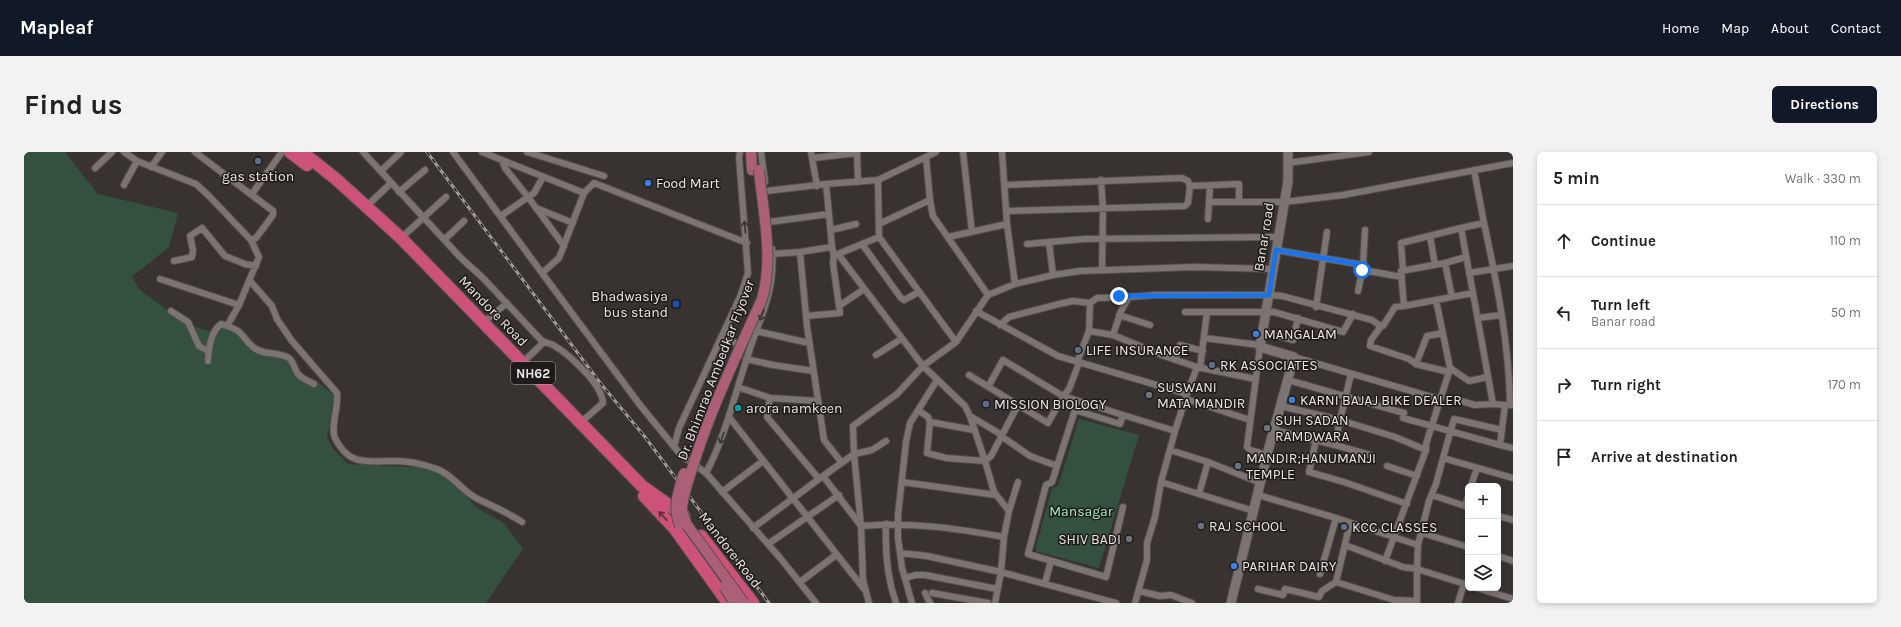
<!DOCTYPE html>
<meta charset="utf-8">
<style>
:root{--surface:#fff;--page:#f2f2f2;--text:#222;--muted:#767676;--line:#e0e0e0;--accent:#111827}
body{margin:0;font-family:Karla,sans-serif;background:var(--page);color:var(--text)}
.controls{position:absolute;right:12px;bottom:12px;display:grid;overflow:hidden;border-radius:6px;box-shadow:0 2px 6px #0003}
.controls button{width:36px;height:36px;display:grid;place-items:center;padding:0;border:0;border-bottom:1px solid var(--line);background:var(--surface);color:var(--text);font:20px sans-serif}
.stop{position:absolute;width:12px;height:12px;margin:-9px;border:3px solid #1a73e8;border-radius:50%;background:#fff}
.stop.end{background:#1a73e8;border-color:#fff;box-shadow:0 1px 4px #0008}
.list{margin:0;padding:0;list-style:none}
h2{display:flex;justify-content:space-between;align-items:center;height:52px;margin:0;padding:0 16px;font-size:17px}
h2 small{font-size:13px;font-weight:400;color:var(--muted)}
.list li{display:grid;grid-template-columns:26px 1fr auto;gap:12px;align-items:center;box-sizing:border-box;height:72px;padding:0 16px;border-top:1px solid var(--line)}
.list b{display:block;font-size:15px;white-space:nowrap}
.list p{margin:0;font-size:13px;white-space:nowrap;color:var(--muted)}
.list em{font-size:13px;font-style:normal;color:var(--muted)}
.icon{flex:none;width:22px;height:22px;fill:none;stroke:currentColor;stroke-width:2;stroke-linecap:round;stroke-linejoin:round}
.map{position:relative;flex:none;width:1489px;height:451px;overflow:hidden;border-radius:6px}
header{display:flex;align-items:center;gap:24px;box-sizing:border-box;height:56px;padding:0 20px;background:var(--accent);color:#fff}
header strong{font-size:19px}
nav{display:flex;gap:22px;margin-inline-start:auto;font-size:14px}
.intro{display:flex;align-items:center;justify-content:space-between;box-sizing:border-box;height:96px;padding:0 24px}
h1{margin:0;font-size:28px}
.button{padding:10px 18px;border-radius:6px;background:var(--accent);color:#fff;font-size:14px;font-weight:700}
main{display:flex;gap:24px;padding:0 24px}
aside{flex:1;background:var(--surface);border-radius:6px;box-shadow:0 2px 6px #0003}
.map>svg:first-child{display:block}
</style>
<header>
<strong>Mapleaf</strong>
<nav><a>Home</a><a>Map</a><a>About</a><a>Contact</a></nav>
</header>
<div class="intro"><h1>Find us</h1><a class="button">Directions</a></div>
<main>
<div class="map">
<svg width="1489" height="451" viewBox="0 0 1489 451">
<rect width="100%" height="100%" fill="#383230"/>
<path fill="#33513e" d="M0,0H41L74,42L154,61L145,95L108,125L115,137L162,172L185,179L207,175L242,201L268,205L281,225L295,231L311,244L303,285L309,297L324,312L406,316L434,334L452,355L481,372L499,397L462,451H0Z
M1055,267L1115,283L1075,416L1011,399L1028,336L1034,334Z"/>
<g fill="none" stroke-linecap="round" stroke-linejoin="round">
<defs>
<path id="street" d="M100,0L113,9L172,32L184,43L227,88L235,105L215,153L136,127
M171,0L249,59V63L232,86L227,88
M339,0L437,106L459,126L517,188C521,191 525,191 529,193C545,202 578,232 579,251L556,271
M429,0L518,121
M458,0L560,41L535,106L518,121L616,253L656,302L682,321L757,407L792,451
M503,0L580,24
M737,0L741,30
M787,0L793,34
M833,0L834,30
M939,0L948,80
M902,5L912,0
M789,6L833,1
M1263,11L1345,0
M127,15L138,0
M71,16L88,0
M1450,18L1460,71
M357,19L377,0
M519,25L510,41L504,45L540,94
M854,28L902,5L906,48L909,64L964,143L932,190
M1077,28L1079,57L1078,118
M100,33L113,9
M981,33L1158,26L1164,29L1166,34L1215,32V50H1260L1319,43L1489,11
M1186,34L1185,50H1215
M742,39L802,32L805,62
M375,40L401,18
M560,41L570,31L723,91
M228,42L258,0
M343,54L367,31
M512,56L549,71
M982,59L1161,54L1164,51L1166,34
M477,64L504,45L481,16L478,8
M1184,67L1185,50
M745,70L805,62L808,95
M855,72L906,48
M1437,76L1460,71C1473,131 1485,192 1486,253H1489
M807,78L832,72
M1406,84L1411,113
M924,85L983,72L978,0
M377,86L422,45
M421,87L440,69
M1025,90L1029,123
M838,92L877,146L880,148L895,140
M1003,92L1060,87L1254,85
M1252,98L1339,113L1341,78
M748,102L776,100
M814,102L855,85
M810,104L808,95L776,100L783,174L800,288L818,311
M150,109L168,105L169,98L166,84L178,76L201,104L221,112L232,114
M1421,111L1442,105
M1339,118L1378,125
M1379,118L1377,91L1437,76L1449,141
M1445,121L1489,114
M226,129L248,154L253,167L268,189L313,241C315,254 306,276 311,286C325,315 344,309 371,309C384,309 398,312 410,316C427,321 437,338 452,346C468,354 483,360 498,370
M991,132L1029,123L1056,119L1170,115L1249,117
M1334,139L1339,115
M964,143L991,132L983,72
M1428,145L1421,111L1377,119L1380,154L1449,141L1469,252L1481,253
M1412,148L1426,216L1445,229L1464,225
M215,153L203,174C221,180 217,185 229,195C239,204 254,199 265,206C270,210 270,217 274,222C278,227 285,229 290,232
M815,154L840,137
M1292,155L1303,80
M147,159L164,170L175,194L184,199
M952,159L1034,204L1163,242L1151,279L1099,263L1096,272L1051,258L1033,314L1006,304L977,284
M1161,160H1183
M1095,163L1126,173
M782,164L816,161L809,111L810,104L814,102L899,214L932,190L855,85L854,28L802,32
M1454,166L1477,163
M459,171L483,151
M976,173L985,165L1035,152L1049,149L1066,151L1073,146L1105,145
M1355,173L1359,174L1371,155L1380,154
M732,179L785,191
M1065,179L1066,151
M1238,180L1269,188L1274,166
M1089,183L1097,159L1105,145L1131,143H1245L1258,144L1348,168L1355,173V177L1347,188L1346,194L1385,207L1392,212L1425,220
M697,185L719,194
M1180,186L1236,193
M1236,195L1223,295L1226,298L1243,303
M852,203L877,187
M1270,205L1415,247
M722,207L749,213L789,219
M1151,208L1156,193L1179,199
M184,209C184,198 187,179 197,172L203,174
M1053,210L1065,179L1089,183L1140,204L1173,215
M498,211L520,190
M1392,212L1403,184L1419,181
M1176,216L1183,160H1250L1319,180L1329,162
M1264,228L1380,261
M714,235L746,246L743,265L795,327
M964,235L979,208L1039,244L1099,263
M1163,242L1173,215L1231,227
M746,246L794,249
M1162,247L1226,268
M1437,249L1451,253L1469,252
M994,253L1024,271L1038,246L1045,237L1055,211
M1483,253H1481L1476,293L1489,296
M1257,254L1316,268L1327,222
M894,258L904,265L906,270L950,278
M946,264L978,283
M705,265L840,437
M1379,266L1476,293
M1250,278L1311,293L1316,268L1371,285L1402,298
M1292,288L1285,320L1320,330L1383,352
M862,289L848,298L830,302L829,274L873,242L899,214L941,254L946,264L961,309L967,304L994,253L945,223
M1311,293L1346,303
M650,295L655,276L716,145L724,121L715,5L716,0
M1419,306L1430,267L1478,278
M1184,310L1237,331
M1033,314L1028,330L1022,333L1004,402L1082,425L1099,355
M1363,314L1393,324
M682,321C701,285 710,245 723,206C735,166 752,141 748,97
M799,324L830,302L837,374C888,370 930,376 980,385L985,359L970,340L961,309L922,306L903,301L906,270
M878,330L972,343
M1137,330L1175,342L1184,310L1146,298
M1447,334L1453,316
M698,340L739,309
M1175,342L1230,359
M1234,343L1312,366
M1408,343L1444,355
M1441,354L1444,345
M985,359L994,330
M1474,364L1489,368
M1326,371L1312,430L1370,448L1393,449
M862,372C861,399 863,426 872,451
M729,376L799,324L837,374L839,428L845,451
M1398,381L1444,395
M980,385L977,420L1092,451
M744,392L815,343
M1321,393L1379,415L1393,417V451
M1394,393L1405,349L1412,332L1419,306L1489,326
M876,401L903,404L977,420L971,451
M1474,404L1489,409
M1361,409L1402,298V292L1426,217
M1296,422L1312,366L1394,393L1393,417L1444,433
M881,426L892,423H901L973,437
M776,430L812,403
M1021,431L1027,409
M1453,436L1489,447
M1234,437L1259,443L1261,437L1295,445L1298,439L1312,430
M1115,439L1136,444L1147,443L1168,451
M901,441L906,451
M908,441L964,451
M888,451L878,416L874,386V363L882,290L886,271L913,228
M1111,451L1123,408V391L1131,365L1137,330L1151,279
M1434,451L1440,432"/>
<path id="secondary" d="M1207,451L1244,299L1270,205L1236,195L1264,29V0"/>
<path id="primary" d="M727,0L728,18"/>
<path id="highway" d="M266,0L283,13
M278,0L312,27L377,86L618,334L660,364
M620,344L651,377L704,451
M677,384L729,451"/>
</defs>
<use href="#street" stroke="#544f4d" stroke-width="8"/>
<use href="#secondary" stroke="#544f4d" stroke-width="11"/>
<use href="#primary" stroke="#544f4d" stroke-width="12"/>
<use href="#highway" stroke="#544f4d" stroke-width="14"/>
<use href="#street" stroke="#7b7472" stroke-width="6"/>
<use href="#secondary" stroke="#7b7472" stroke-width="9"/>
<use href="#primary" stroke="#ac6077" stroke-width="10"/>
<use href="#highway" stroke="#cd527a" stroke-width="12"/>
<defs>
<path id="rail" d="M403,0L577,232L621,285L745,451"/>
</defs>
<use href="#rail" stroke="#a09b99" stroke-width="3"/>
<use href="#rail" stroke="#1d1a19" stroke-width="1.5" stroke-dasharray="4.5" stroke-linecap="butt"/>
<defs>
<path id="primary-bridge" d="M656,373C648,355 655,338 660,321
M700,435L711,451
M720,451L663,373C661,368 659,364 658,358C658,345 664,330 668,317C686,258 713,203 738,147C750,105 739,61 735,18"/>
</defs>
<use href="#primary-bridge" stroke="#544f4d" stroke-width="12" stroke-linecap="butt"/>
<use href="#primary-bridge" stroke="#ac6077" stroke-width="10"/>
</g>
<defs><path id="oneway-shaft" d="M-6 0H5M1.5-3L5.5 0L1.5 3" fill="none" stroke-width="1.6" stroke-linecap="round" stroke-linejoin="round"/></defs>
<g stroke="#393534">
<use href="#oneway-shaft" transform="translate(721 75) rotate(-95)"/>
<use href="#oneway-shaft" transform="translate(738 163) rotate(111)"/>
<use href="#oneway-shaft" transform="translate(698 286) rotate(109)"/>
</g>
<use stroke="#5b2e3b" href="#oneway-shaft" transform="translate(639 364) rotate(-133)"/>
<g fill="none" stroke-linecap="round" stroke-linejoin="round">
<path stroke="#1a73e8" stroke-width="5" d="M1095,144L1245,143L1252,98L1339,113L1338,118"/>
</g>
<g fill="#5c6f8a" stroke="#1d1a19" stroke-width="1.5">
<circle cx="234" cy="9" r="4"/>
<circle cx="1054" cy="198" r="4"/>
<circle cx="1188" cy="213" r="4"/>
<circle cx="962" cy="252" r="4"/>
<circle cx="1320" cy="375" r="4"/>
</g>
<g fill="#3f7fe0" stroke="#1d1a19" stroke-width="1.5">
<circle cx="624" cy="31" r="4"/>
<circle cx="1232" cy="182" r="4"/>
<circle cx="1268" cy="248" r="4"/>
<circle cx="1210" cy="414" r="4"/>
</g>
<rect fill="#1a4fb4" stroke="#1d1a19" stroke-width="1.5" x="648" y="148" width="8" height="8" rx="2"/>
<g fill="#6b7280" stroke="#1d1a19" stroke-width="1.5">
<circle cx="1125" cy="243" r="4"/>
<circle cx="1243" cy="276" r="4"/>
<circle cx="1214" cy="314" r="4"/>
<circle cx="1177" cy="374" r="4"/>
<circle cx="1105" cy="387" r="4"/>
</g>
<circle fill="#0f9aa8" stroke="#1d1a19" stroke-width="1.5" cx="714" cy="256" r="4"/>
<g text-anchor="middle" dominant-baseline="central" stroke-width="3" stroke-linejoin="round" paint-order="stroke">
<rect fill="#1d1a19" stroke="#aca9a8" stroke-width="1" x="487" y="210" width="44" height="22" rx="3"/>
<g font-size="13" font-weight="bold" fill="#eae6e5">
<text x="509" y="221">NH62</text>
</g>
<g font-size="14" fill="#eae6e5" stroke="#1d1a19" text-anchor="start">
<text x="234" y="24" text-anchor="middle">gas station</text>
<text x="632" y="31">Food Mart</text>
<text x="644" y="144" text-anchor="end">Bhadwasiya<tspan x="644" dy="16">bus stand</tspan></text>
<text x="1240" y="182">MANGALAM</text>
<text x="1062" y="198">LIFE INSURANCE</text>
<text x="1196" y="213">RK ASSOCIATES</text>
<text x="1133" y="235">SUSWANI<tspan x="1133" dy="16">MATA MANDIR</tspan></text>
<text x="1276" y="248">KARNI BAJAJ BIKE DEALER</text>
<text x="970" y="252">MISSION BIOLOGY</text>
<text x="722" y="256">arora namkeen</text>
<text x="1251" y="268">SUH SADAN<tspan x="1251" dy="16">RAMDWARA</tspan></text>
<text x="1222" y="306">MANDIR;HANUMANJI<tspan x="1222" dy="16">TEMPLE</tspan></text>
<text x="1185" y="374">RAJ SCHOOL</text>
<text x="1328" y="375">KCC CLASSES</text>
<text x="1097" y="387" text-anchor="end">SHIV BADI</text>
<text x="1218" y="414">PARIHAR DAIRY</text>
</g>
<g font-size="14" fill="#eae6e5" stroke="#1d1a19">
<text transform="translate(1240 85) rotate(-81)">Banar road</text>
<text transform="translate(469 159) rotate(46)">Mandore Road</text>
<text transform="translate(692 218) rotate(-69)">Dr. Bhimrao Ambedkar Flyover</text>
<text transform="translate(706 398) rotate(52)">Mandore Road</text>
</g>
<g font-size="14" fill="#a9edc1" stroke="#1d1a19">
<text x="1057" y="359">Mansagar</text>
</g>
</g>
</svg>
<div class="controls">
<button>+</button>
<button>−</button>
<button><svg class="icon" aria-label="layers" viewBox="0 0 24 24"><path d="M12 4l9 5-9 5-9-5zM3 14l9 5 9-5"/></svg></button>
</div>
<div class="stop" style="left:1338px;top:118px"></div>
<div class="stop end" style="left:1095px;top:144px"></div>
</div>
<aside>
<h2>5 min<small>Walk · 330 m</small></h2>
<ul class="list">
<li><svg class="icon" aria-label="ahead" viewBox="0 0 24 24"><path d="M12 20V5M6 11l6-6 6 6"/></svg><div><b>Continue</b></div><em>110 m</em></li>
<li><svg class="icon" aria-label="left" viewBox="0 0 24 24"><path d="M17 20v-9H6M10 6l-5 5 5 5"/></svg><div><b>Turn left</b><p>Banar road</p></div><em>50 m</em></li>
<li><svg class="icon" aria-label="right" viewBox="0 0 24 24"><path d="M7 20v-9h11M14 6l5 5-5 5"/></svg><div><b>Turn right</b></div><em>170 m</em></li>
<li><svg class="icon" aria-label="arrive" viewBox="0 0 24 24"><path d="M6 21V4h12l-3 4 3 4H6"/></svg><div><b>Arrive at destination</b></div></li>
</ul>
</aside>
</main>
